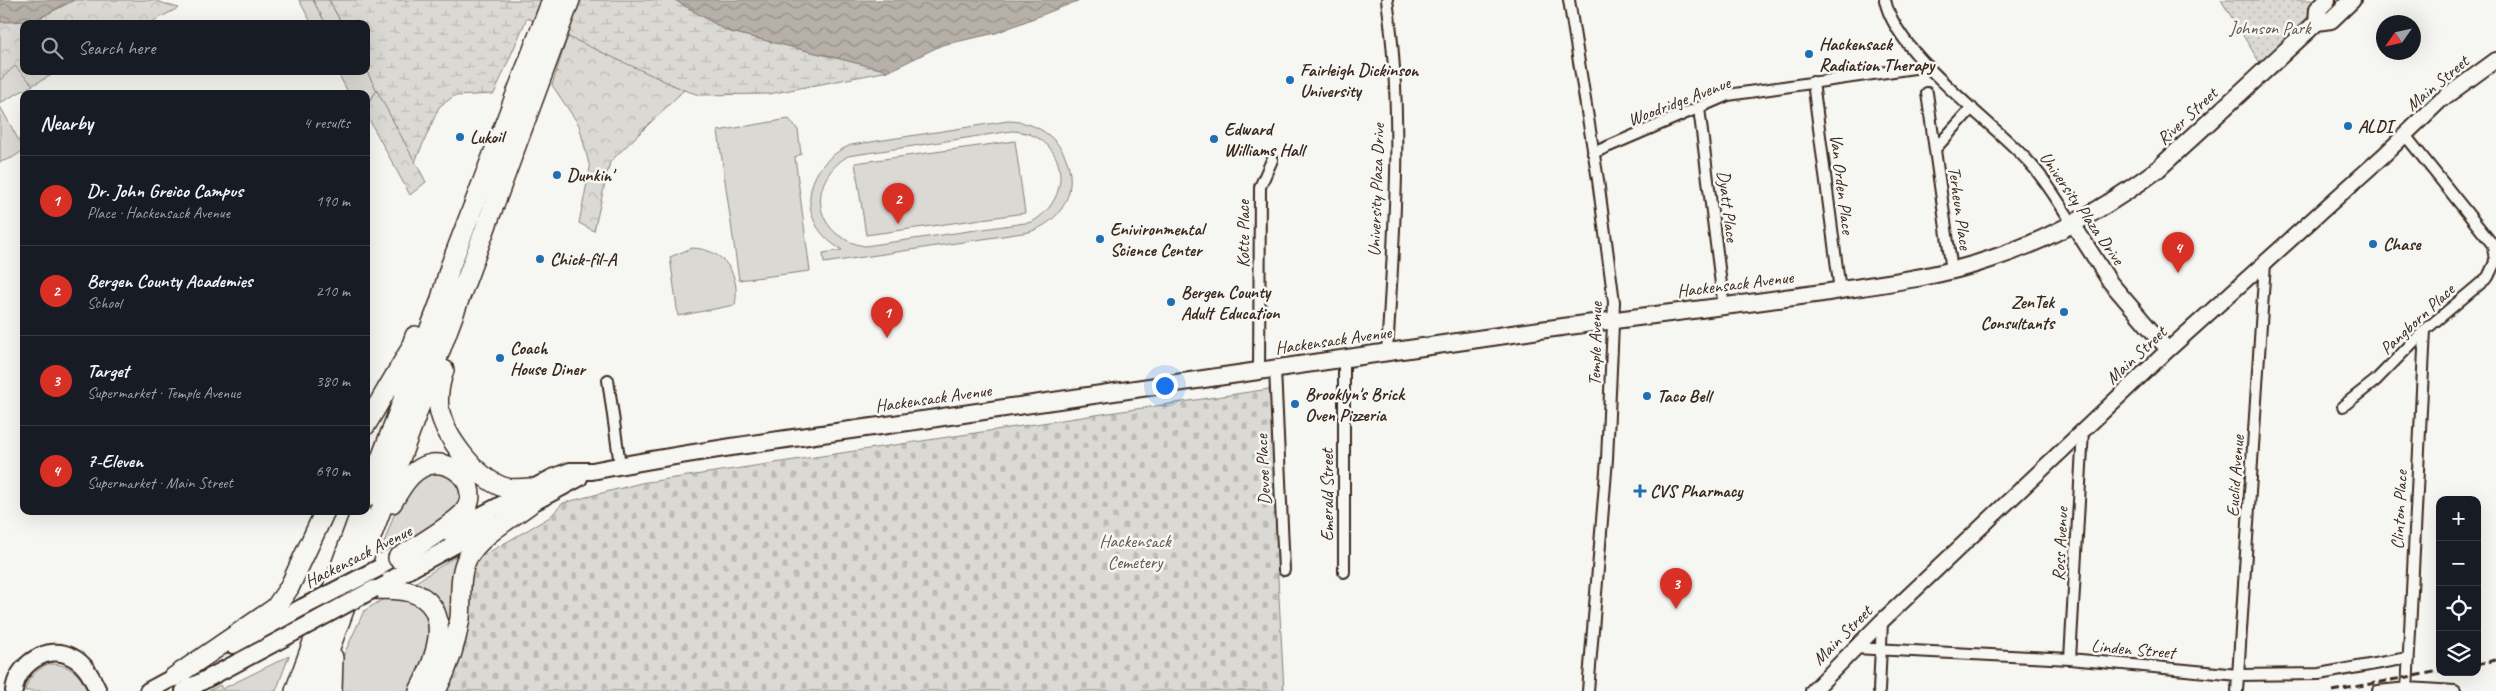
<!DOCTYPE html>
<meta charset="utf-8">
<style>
:root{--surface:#171b24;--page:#20242c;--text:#f1f3f6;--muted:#9ea1a6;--line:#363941;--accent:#d93025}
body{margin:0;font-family:Caveat,sans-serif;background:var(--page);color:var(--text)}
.controls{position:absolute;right:15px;bottom:15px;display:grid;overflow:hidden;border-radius:10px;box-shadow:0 5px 20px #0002}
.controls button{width:45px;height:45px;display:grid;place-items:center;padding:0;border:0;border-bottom:1px solid var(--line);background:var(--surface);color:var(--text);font:25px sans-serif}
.compass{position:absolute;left:2376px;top:15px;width:45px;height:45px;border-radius:50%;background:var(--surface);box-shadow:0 5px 20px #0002;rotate:236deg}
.you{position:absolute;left:1164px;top:385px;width:18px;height:18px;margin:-12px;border:4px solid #fff;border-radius:50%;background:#1a73e8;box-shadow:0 0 0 8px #1a73e833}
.badge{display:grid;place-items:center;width:32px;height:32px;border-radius:50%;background:var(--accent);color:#fff;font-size:16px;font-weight:700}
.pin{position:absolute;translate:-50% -41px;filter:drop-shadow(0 1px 2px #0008)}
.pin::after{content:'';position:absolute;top:26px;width:18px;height:15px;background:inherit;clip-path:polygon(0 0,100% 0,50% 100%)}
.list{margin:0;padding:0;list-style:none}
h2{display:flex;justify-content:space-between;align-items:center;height:65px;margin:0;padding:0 20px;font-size:21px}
h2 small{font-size:16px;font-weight:400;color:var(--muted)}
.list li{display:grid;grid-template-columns:32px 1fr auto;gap:15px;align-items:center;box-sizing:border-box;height:90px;padding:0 20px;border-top:1px solid var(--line)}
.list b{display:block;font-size:19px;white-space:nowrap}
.list p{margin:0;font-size:16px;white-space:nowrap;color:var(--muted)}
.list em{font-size:16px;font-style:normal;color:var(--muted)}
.icon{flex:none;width:28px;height:28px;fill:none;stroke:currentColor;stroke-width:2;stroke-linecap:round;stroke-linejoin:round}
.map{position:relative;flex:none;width:2496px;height:691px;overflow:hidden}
.search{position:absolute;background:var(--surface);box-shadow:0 5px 20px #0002;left:20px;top:20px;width:350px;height:55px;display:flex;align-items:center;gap:12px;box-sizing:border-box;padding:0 18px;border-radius:10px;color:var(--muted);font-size:19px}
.panel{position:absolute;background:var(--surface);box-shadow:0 5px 20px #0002;left:20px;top:90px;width:350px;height:425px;border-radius:10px}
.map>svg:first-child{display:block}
</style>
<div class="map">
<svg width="2496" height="691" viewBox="0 0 2496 691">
<defs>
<pattern id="forest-crowns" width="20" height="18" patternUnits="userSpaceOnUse" patternTransform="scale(1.25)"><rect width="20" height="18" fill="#dad9d3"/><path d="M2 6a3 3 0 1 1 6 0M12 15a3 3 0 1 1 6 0" fill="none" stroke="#bcbab5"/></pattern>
<pattern id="wetland-marsh" width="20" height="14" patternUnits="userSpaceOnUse" patternTransform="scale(1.25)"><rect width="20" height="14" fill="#dad9d3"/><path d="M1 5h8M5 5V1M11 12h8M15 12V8" fill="none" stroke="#bcbab5"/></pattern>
<pattern id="cemetery-stones" width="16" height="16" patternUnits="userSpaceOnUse" patternTransform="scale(1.25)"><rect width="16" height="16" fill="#dad9d3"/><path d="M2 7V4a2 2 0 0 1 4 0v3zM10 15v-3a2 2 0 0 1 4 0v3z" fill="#bcbab5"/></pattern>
<pattern id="park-dots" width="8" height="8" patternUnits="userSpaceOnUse" patternTransform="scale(1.25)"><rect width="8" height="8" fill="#dad9d3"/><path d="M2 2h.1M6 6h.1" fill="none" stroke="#bcbab5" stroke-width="1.8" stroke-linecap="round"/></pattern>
<pattern id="water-waves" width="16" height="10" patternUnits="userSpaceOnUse" patternTransform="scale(1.25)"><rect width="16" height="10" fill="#b6b0a9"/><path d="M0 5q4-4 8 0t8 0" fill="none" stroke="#958f89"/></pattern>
</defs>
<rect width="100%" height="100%" fill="#f6f6f2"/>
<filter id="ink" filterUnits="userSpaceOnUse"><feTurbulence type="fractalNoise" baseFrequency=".02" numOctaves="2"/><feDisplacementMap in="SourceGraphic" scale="10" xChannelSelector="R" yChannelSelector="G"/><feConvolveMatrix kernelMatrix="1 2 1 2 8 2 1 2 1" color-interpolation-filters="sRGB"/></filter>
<g filter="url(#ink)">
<path fill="#dad9d3" stroke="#8a8278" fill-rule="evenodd" d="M299,0H313L326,24H312Z
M15,65L33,85L0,103V80Z
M366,70L377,90L366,107V94H349L337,71Z
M0,106L24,150L12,158L0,162Z
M789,119L798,130L801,154L795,157L810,271L739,280L718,131Z
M1008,121C1076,122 1096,210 1029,232L824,263L823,253L842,250C794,223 802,165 851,145ZM1012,131C1066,133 1077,196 1032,222L865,246C815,238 804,183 848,156Z
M1015,141L1025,213L866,235L855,163Z
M692,248C724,249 741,274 735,305L678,316L670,257Z
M431,473C459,474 472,495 450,516L380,554L400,498L408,486Z
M464,551L450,634L445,633L426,590L416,582Z
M394,596L418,602C441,637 425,657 410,691H336L339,665L364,611L385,598Z
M289,656L276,691H209L220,685L222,689Z
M47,664C69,663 79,673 89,691H25C28,677 35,672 47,664Z"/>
<path fill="url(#forest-crowns)" stroke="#8a8278" d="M74,0H153L178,8L148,24H24V71H59L33,85L15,66L0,80V22L34,21Z
M313,0H329L342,24H326Z
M568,35L684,90L610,162L594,231L579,223L590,168L579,125L552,85Z
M377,90L426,182L410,195L366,114V107Z"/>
<path fill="url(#wetland-marsh)" stroke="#8a8278" d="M329,0H675L727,31L889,71L769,94L699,95L684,90L527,18L494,94L454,96L439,107L415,162L366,70V24H342Z"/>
<path fill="url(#cemetery-stones)" stroke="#8a8278" d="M1276,388L1278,578L1284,691H445L464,646L472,562L550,517L563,503L641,483Z"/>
<path fill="url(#park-dots)" stroke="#8a8278" d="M2221,0H2339L2265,71Z"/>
<path fill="url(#water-waves)" stroke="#857a71" d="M0,0H74L34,21L0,22Z
M675,0H1080L996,33L942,45L889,71L727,31Z"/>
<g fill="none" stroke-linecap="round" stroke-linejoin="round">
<defs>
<path id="street" d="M1569,0L1598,180L1614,302L1607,459L1588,691
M1885,0C1896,54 1988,118 2026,159C2045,178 2058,202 2073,224
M1813,82L1840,291
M1927,93L1952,271
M1699,108L1724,308
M1935,149L1972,108
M1593,153L1728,95L1928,66
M1387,352C1394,234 1404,118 1387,0
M1275,369L1284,570
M1259,371L1260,187L1272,160
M608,380L620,465
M2343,406L2375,381L2425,330L2488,277L2495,262L2493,245L2405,135
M1344,572V359
M1854,648L2070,659L2238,675L2319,674L2408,658
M2070,659L2083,431
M1879,691L1882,621
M2237,691L2265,263
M2378,691L2408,688L2455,691
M2407,691L2425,330"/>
<path id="secondary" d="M2073,224L2110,282L2168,350
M1813,691L1882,621L2168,350L2383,156L2441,100L2496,60"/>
<path id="primary" d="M2317,22L2318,9L2327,0
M519,510L579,478
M448,533L552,478L570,471H592C708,448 826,434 943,417C1137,389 1332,360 1526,332C1625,318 1724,307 1822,293C1878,284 1935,278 1988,260C2050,240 2106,208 2158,169L2317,22L2331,20L2352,0
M374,589L493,524
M233,645L303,607
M14,691C16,665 48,643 72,657C86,664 92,678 98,691
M148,691L185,671
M184,691L293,633"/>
<path id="highway" d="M444,370C440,382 437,394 439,408C444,436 475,477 503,487C512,490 521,489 530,488
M366,425L410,350L415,336
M366,498L440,302L450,267L552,0
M392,503C400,490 407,476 421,468C449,452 484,485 464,512C454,524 414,548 398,558
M374,589C387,590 403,588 416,594C456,611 433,665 419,691
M174,677L275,608L289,588L325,511
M188,691L192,687
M295,691L361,511
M314,691L570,0
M332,691L333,657
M436,691C448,668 456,644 460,618C462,599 458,574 468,557C481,535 510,519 530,504"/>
</defs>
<use href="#street" stroke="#3b2a1e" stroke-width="14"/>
<use href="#secondary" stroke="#3b2a1e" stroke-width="18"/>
<use href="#primary" stroke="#3b2a1e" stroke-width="20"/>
<use href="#highway" stroke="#3b2a1e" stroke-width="22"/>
<use href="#street" stroke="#f6f6f2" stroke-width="10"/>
<use href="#secondary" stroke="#f6f6f2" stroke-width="14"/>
<use href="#primary" stroke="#f6f6f2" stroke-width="16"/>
<use href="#highway" stroke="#f6f6f2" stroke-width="19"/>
<path stroke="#3b2a1e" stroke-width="3" stroke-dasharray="8 4" stroke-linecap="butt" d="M2477,664L2496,660
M2332,691L2440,671"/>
<defs>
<path id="primary-bridge" d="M303,607L379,568
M293,633L374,589"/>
</defs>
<use href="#primary-bridge" stroke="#3b2a1e" stroke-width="20" stroke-linecap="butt"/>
<use href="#primary-bridge" stroke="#f6f6f2" stroke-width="16"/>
</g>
</g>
<g fill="#1f6fb2" stroke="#f6f6f2" stroke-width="2">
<circle cx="1809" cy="54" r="5"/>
<circle cx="1290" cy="80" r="5"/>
<circle cx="2348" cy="126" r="5"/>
<circle cx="460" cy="137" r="5"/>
<circle cx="1214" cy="139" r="5"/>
<circle cx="557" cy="175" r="5"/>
<circle cx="1100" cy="239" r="5"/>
<circle cx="2373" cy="244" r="5"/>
<circle cx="540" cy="259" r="5"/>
<circle cx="1171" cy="302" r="5"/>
<circle cx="2064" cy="312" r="5"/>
<circle cx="500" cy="358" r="5"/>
<circle cx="1647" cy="396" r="5"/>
<circle cx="1295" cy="404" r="5"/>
<path d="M1637.5 483.5h5v5h5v5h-5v5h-5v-5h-5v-5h5z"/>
</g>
<g text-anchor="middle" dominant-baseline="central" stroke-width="5" stroke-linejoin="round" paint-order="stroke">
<g font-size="18" fill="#63564b" stroke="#f6f6f2">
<text x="2270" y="28">Johnson Park</text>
<text x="1135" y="541">Hackensack<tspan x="1135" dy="21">Cemetery</tspan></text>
</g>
<g font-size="18" font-weight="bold" fill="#3b2a1e" stroke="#f6f6f2" text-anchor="start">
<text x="1819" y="44">Hackensack<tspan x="1819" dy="21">Radiation Therapy</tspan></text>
<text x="1300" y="70">Fairleigh Dickinson<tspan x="1300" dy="21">University</tspan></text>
<text x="2358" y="126">ALDI</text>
<text x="1224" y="129">Edward<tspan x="1224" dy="21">Williams Hall</tspan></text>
<text x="470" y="137">Lukoil</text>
<text x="567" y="175">Dunkin'</text>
<text x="1110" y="229">Enivironmental<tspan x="1110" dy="21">Science Center</tspan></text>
<text x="2383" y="244">Chase</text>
<text x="550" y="259">Chick-fil-A</text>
<text x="1181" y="292">Bergen County<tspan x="1181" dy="21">Adult Education</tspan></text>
<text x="2054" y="302" text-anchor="end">ZenTek<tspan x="2054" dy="21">Consultants</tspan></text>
<text x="510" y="348">Coach<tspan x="510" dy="21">House Diner</tspan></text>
<text x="1305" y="394">Brooklyn's Brick<tspan x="1305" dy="21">Oven Pizzeria</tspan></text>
<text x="1657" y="396">Taco Bell</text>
<text x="1650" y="491">CVS Pharmacy</text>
</g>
<g font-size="18" fill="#3b2a1e" stroke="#f6f6f2">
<text transform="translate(2437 83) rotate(-40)">Main Street</text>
<text transform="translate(1679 101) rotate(-21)">Woodridge Avenue</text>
<text transform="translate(2187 116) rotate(-43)">River Street</text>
<text transform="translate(1842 184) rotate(83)">Van Orden Place</text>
<text transform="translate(1376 190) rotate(-88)">University Plaza Drive</text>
<text transform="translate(1728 206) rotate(83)">Dyatt Place</text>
<text transform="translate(1960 208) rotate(82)">Terheun Place</text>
<text transform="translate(2082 208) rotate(55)">University Plaza Drive</text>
<text transform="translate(1243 234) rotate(-90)">Kotte Place</text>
<text transform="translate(1735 284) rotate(-7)">Hackensack Avenue</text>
<text transform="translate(2417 319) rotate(-43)">Pangborn Place</text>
<text transform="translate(1333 340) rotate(-8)">Hackensack Avenue</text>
<text transform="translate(1595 344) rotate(-89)">Temple Avenue</text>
<text transform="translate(2136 355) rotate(-43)">Main Street</text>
<text transform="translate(933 398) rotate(-8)">Hackensack Avenue</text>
<text transform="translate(1263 470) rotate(-93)">Devoe Place</text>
<text transform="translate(2235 476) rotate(-86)">Euclid Avenue</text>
<text transform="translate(1327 495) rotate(-90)">Emerald Street</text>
<text transform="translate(2399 510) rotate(-87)">Clinton Place</text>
<text transform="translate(2060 544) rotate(-87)">Ross Avenue</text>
<text transform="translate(358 556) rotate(-27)">Hackensack Avenue</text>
<text transform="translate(1842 635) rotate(-45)">Main Street</text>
<text transform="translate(2133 649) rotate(5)">Linden Street</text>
</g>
</g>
</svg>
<div class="controls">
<button>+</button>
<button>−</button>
<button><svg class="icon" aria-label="locate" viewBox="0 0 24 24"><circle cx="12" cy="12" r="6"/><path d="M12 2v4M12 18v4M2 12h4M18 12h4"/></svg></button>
<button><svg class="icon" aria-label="layers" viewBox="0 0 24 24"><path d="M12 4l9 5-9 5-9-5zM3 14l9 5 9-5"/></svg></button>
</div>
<svg class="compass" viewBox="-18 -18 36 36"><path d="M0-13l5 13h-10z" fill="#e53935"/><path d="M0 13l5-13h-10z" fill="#9ea1a6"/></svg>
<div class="you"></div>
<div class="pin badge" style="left:887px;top:338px">1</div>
<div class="pin badge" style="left:898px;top:224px">2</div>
<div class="pin badge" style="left:1676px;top:609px">3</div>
<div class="pin badge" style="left:2178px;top:273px">4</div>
<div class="search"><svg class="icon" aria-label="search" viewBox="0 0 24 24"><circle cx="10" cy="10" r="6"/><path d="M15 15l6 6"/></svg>Search here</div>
<section class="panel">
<h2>Nearby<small>4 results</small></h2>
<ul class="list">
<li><span class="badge">1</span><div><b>Dr. John Greico Campus</b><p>Place · Hackensack Avenue</p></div><em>190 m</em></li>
<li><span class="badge">2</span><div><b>Bergen County Academies</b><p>School</p></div><em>210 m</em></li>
<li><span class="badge">3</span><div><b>Target</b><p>Supermarket · Temple Avenue</p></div><em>380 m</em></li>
<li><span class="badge">4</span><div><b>7-Eleven</b><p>Supermarket · Main Street</p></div><em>690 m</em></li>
</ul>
</section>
</div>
